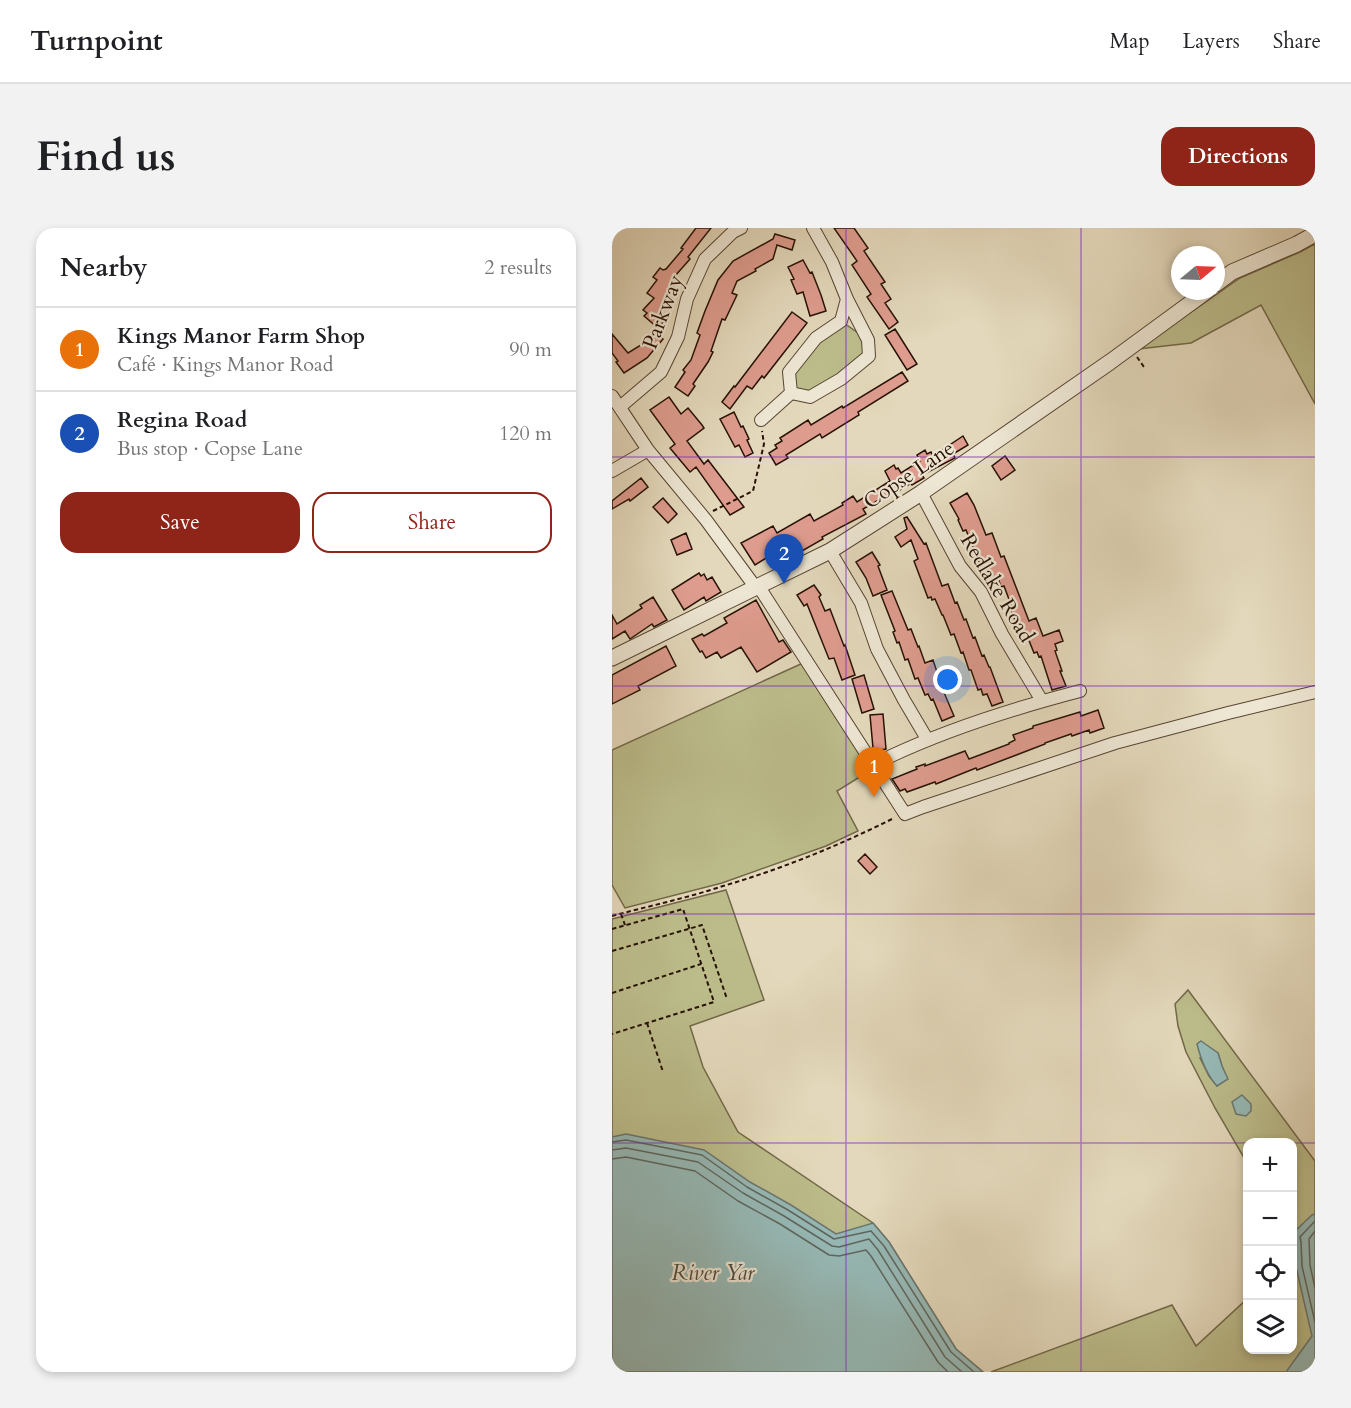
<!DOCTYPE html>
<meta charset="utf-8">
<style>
:root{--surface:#fff;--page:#f2f2f2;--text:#202124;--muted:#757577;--line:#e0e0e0;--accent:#8f2418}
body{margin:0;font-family:Cardo,serif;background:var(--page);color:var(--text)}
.controls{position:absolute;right:18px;bottom:18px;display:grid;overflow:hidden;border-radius:12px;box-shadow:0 3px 9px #0003}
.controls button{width:54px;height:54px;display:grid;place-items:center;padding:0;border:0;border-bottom:2px solid var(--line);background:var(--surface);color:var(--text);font:30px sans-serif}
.compass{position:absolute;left:559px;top:18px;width:54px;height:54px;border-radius:50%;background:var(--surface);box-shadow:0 3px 9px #0003;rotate:71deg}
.you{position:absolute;left:336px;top:452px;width:21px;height:21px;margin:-15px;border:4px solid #fff;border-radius:50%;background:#1a73e8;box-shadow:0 0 0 9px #1a73e833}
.badge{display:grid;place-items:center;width:39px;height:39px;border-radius:50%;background:var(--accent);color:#fff;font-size:20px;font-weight:700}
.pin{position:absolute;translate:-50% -50px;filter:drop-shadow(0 2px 3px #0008)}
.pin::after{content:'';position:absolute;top:32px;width:21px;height:18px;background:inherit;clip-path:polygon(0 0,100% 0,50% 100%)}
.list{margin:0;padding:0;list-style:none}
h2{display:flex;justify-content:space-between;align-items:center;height:78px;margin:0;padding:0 24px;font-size:26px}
h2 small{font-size:20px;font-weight:400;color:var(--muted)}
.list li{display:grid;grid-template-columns:39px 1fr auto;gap:18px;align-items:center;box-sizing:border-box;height:84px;padding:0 24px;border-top:2px solid var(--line)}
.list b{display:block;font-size:22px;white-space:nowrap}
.list p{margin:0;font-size:20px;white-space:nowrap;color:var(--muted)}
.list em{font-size:20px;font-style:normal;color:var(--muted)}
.actions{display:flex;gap:12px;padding:18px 24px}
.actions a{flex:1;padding:14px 0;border:2px solid var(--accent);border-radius:18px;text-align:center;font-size:21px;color:var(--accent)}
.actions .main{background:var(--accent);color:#fff}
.icon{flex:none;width:33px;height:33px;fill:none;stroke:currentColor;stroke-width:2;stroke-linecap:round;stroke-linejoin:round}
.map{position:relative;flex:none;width:703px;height:1144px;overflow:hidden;border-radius:18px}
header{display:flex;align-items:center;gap:36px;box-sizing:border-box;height:84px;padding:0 30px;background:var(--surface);border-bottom:2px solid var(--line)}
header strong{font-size:28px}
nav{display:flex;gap:33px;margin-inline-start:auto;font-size:21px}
.intro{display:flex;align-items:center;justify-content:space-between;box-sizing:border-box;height:144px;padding:0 36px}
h1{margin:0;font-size:42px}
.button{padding:15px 27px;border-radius:18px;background:var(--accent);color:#fff;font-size:21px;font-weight:700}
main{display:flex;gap:36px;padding:0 36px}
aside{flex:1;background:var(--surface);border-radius:18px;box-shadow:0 3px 9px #0003}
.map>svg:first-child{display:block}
</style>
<header>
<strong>Turnpoint</strong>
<nav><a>Map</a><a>Layers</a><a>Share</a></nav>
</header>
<div class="intro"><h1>Find us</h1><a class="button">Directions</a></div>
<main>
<aside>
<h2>Nearby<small>2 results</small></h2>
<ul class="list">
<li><span class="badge" style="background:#e8710a">1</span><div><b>Kings Manor Farm Shop</b><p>Café · Kings Manor Road</p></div><em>90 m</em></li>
<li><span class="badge" style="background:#1a4fb4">2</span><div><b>Regina Road</b><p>Bus stop · Copse Lane</p></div><em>120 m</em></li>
</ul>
<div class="actions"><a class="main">Save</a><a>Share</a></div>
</aside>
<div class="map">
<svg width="703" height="1144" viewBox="0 0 703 1144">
<rect width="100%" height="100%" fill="#e3d8bb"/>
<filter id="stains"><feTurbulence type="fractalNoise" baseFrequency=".00333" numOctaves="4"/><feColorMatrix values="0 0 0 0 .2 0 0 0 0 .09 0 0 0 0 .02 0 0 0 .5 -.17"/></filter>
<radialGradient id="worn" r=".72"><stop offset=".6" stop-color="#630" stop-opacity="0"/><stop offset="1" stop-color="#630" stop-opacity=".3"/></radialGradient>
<path fill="#bcbc8b" stroke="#726748" stroke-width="1.5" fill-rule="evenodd" d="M703,16V176L649,77L579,115L526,121L628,50L688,24Z
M229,93L256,112L257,128L198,169L179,165L177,144Z
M191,435L259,542L225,563L246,603L214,618L110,655L13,680L0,657V522Z
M114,662L152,772L78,798L91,839L126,904L261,995L277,1014L344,1121L371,1144L0,1016V691Z
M576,762L703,933V1144H379L560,1077L584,1118L635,1071L636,1122H680V914H636L635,935L603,880L574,824L566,798L563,776ZM606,825L610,838L615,851L605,858L597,848L588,830Z"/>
<path fill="#96b9b6" stroke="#6a766f" stroke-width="1.5" d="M589,813L606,825L610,838L616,851L605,858C594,846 589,832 585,816Z
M630,867L639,876V883L634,888L624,886L620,874Z
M14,906L92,922L138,954L179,977L224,1006L261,995L277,1014L344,1121L371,1144H0V909Z
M703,986V1144H674L700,1108L684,1039L683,1003L700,987Z"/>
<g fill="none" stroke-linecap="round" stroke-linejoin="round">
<path stroke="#5f665e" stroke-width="1.5" d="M0,914L14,912L90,927L135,959L176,982L222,1011L259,1003L272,1018L339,1124L362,1144
M0,922L14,920L86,934L131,965L172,988L220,1018L227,1019L257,1011L266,1022L333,1129L350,1144
M0,931L14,929L83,943L126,973L168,996L217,1027L227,1028L254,1022L259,1028L326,1134L336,1144
M703,993L688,1009L689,1014L690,1038L703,1094
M703,1003L697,1011L698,1037L703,1060"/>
</g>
<path fill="#de9c8e" stroke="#281205" stroke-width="1.5" d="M84,0H99L76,29L78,31L63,48L67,52L55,66L60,70L49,84L55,90L46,100L32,88L35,85L31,82L42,70L35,65L45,52L41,49L48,40L51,42L54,41L71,21L69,20Z
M222,0H242L256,20L252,23L273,54L269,56L279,71L273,75L286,94L277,101L255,69L259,66L240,37L245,33Z
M163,6L183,12L180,22L165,17L161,31L143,41L144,43L125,53L120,65L125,67L113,92L110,91L99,123L101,124L96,134L81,156L83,158L76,168L63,159L73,144L71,142L79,132L88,107L85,105L93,83L106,52L121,33L161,11Z
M191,32L198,45L200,44L209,67L214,83L198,88L191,64L185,66L179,52L182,51L176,39Z
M180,84L195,95L152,150L150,148L140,161L135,158L118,181L110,174L122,158L123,159Z
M283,101L305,136L295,142L273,107Z
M41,103L51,111L35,130L12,145L4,134L6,133L0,125V106L16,125L29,117Z
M290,144L296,153L246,184L247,187L210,210L208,206L174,227L176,230L164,237L157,225L165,220L163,217L170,213L168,210L196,192L199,197L230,178L231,180Z
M57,169L69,186L76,180L90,197L92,200L75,213L92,236L96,232L132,279L118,287L84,239L78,244L58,220L63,216L38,182Z
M122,184L129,199L131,198L137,211L135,212L141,225L133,229L127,217L123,219L108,191Z
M351,208L356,217L341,226L343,230L310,247L312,250L300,257L299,255L285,264L284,262L251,281L254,286L210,309L211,311L183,327L179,320L164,329L162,325L143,337L129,315L161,298L165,305L198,286L202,293L231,277L230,275L241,268L245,274L278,253L273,243L282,237L284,241L286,240L289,245L308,233L305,227L313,222L315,226L319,224L321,228Z
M393,228L403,242L389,252L380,238Z
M29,250L36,259L18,273L17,271L0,281V273Z
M355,265L362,277L374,307L380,305L389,329L392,328L417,393L424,390L431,408L447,402L451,413L443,416L445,422L443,423L450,443H448L454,458L440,462L429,428L427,429L425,424L422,425L414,405L409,407L399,383L401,382L392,358L389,359L387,353L381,355L377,343H376L374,339L370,341L354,302L351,303L346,292L347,291L338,275Z
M51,270L65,286L56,295L41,279Z
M295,289L312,316L314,315L330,358L336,356L343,375L345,374L352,392L354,391L361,410L363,409L370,428L372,427L377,439H378L391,474L380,478L375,466L371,467L369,461L366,462L359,442H357L351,424L349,425L342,406L339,407L331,387H330L323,371L320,372L319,369L316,370L302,333L306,331L299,312L289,319L283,309L295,301L292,290Z
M74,305L80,321L65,327L59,312Z
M260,324L268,337L266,338L275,362L261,368L254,350L244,334Z
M87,345L89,348L92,346L95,352L100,349L109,364L94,373L92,369L72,382L60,362Z
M202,357L209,367L207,369L213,383L218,381L232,418L233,417L243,447L230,452L222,430L217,431L195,376L192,378L185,367Z
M280,363L296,402L299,401L306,419L307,418L313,435L321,432L326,447L325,448L342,488L330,493L321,471L319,472L316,466L313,467L306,450L303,451L296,431L293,432L287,414L285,415L281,404L283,403L269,367Z
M41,369L55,392L42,399L40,396L18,411L13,403L0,411V387L5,396L30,380L28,377Z
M144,372L167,414L171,412L179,424L145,444L129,419L109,430L105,424L94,430L90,423L88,424L80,411L90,406L92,408L115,395L112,390Z
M54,418L64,438L26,458L28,462L0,476V447Z
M252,447L262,481L250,485L240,451Z
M486,482L492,500L478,505L477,502L460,508L459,506L433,515V516L365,542L364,540L324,556L323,554L295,564L293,561L288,563L280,551L305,541L304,539L313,536V538L353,523L357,531L397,516V515L403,512L401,507L421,500V498L468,484L469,488Z
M271,486L274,521L262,523L261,520L258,487Z
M253,626L265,639L258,646L246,633Z"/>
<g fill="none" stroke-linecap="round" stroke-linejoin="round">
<defs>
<path id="minor" d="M179,165L177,144L204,110L229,93L235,71L220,34L201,0
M179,165L198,169L229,151L257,128L256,112L235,71
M0,168L36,222L94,292L144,360
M8,179L49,144L66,109L75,71L93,31L121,4L129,0
M149,192L179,165
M0,243L36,222
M309,265L348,338L369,364L390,406L430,473
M218,323L249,375L265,421L292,472L315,511
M147,359L293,586L311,579L503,515L616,485L703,464
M279,528C339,500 403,480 468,463"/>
<path id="tertiary" d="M604,56L620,44L685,16L703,6
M0,430L218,323L309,265L498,134L595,63"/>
</defs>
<use href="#minor" stroke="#574432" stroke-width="14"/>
<use href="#tertiary" stroke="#574432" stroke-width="17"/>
<path stroke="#281205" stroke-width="2" stroke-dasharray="4.5 3" stroke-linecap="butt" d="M525,129L532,139
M101,283L141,263L152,216L150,203
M9,686L13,697
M0,688C37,678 75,670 111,658C170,641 228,617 282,590
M0,701L71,681L102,774L0,806
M0,723L90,697L115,771
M0,765L89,736
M35,795L51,844"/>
<use href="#minor" stroke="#ede6d3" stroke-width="12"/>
<use href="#tertiary" stroke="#ede6d3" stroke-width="15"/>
</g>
<path fill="none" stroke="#7b2cbf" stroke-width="1.5" stroke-opacity="0.55" d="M234,0V1144M469,0V1144M0,229H703M0,458H703M0,686H703M0,915H636M680,915H703"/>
<g text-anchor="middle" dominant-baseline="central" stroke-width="4.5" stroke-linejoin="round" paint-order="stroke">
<g font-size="21" fill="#281205" stroke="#ede6d3">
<text transform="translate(51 84) rotate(-69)">Parkway</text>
<text transform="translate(297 247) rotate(-34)">Copse Lane</text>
<text transform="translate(385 360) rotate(59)">Redlake Road</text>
</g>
<g font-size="22" font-style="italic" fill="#4e4c43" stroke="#ede6d3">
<text x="101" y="1045">River Yar</text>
</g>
</g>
<rect width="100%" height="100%" filter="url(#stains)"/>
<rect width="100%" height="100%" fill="url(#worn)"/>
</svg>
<div class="controls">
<button>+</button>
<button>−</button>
<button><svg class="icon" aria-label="locate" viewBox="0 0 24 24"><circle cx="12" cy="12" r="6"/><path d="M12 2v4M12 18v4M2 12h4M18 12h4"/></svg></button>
<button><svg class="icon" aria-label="layers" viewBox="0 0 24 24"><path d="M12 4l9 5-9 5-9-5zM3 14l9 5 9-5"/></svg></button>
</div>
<svg class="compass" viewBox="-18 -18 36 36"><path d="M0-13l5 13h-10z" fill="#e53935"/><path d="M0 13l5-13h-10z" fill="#757577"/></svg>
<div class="you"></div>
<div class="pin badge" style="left:262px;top:569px;background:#e8710a">1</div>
<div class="pin badge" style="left:172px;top:356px;background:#1a4fb4">2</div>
</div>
</main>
